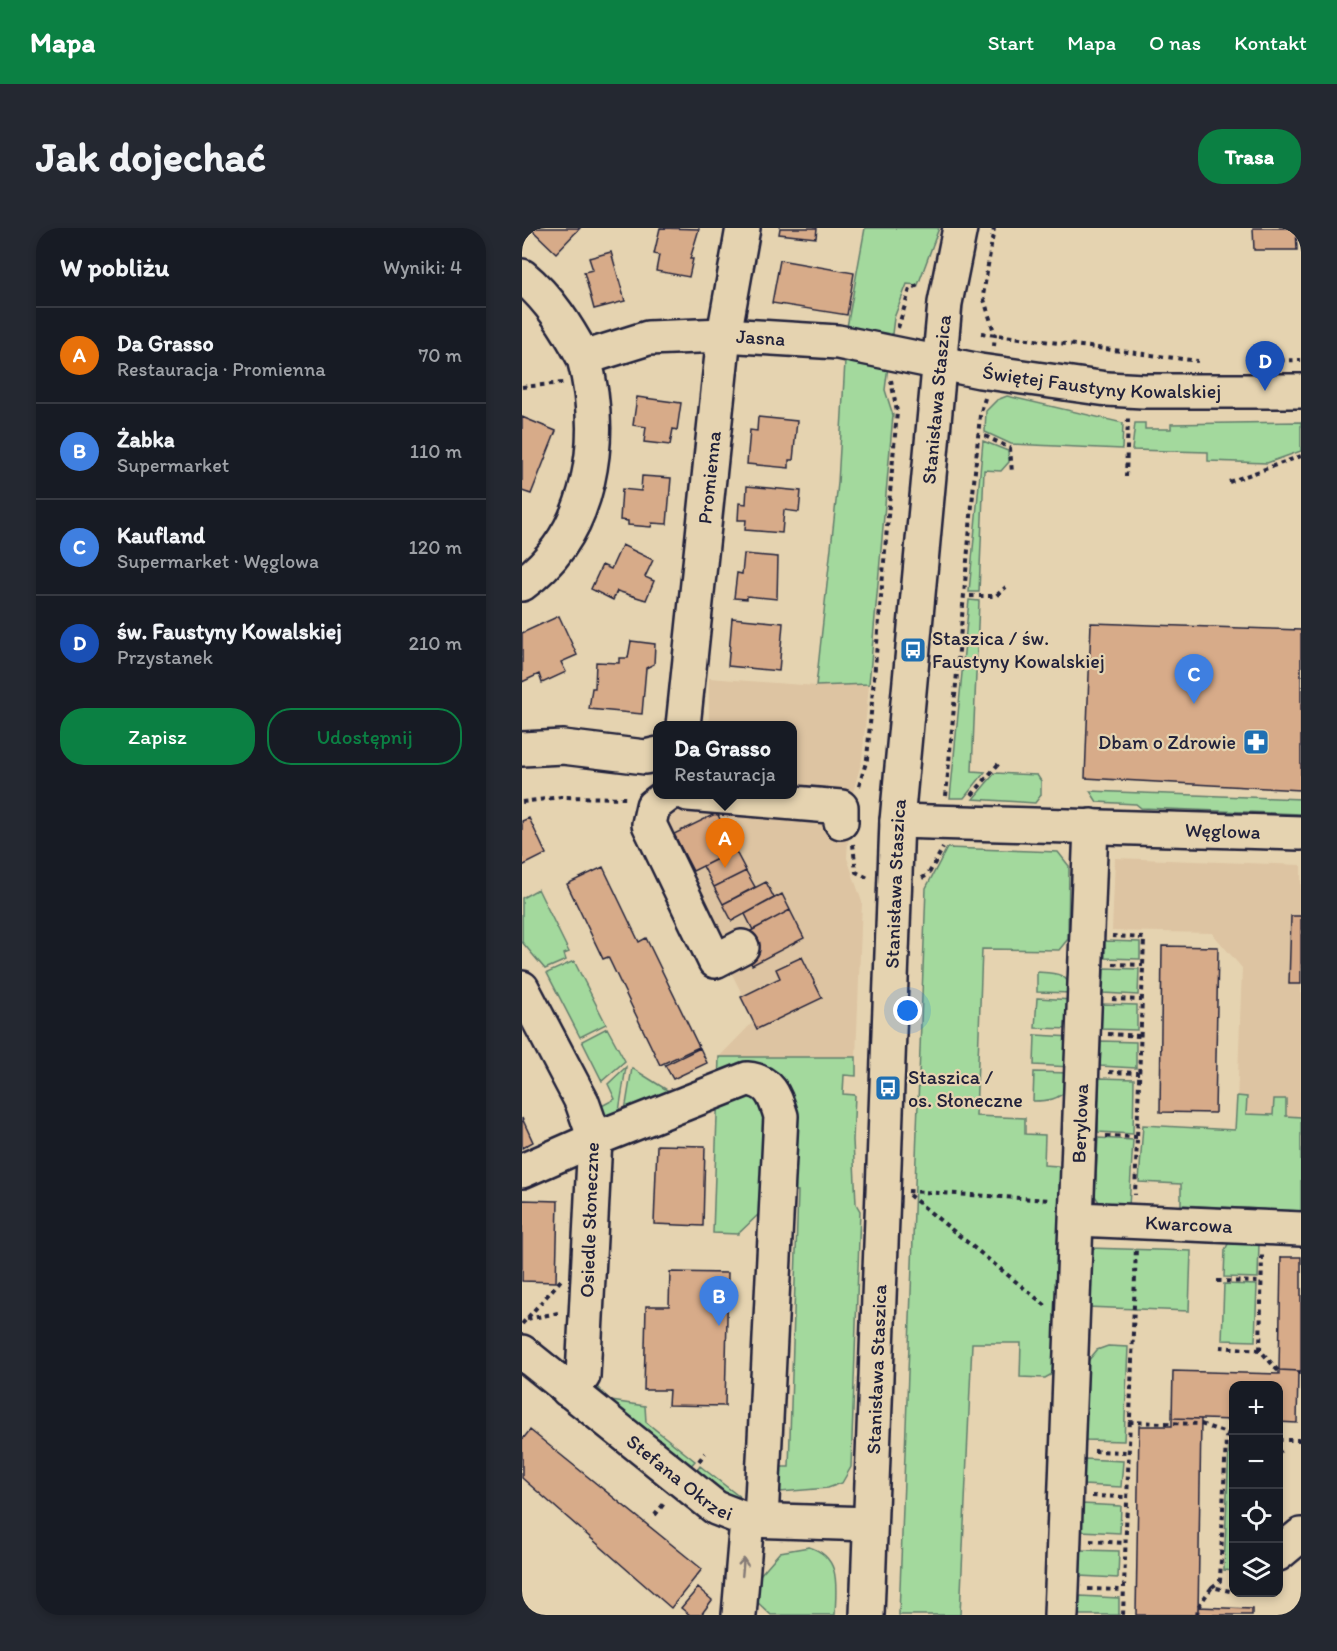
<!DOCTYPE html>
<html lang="pl">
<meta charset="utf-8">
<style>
:root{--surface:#171b24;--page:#242831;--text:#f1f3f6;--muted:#9ea1a6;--line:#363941;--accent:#0b8043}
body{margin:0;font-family:Itim,sans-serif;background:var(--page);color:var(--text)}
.controls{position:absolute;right:18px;bottom:18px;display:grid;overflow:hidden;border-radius:12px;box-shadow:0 3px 9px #0003}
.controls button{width:54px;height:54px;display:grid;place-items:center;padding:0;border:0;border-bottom:2px solid var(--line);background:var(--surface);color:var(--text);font:30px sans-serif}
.you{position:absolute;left:386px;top:783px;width:21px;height:21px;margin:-15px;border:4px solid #fff;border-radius:50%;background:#1a73e8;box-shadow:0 0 0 9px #1a73e833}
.badge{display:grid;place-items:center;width:39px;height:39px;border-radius:50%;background:var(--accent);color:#fff;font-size:20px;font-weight:700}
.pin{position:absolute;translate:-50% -50px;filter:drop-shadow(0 2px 3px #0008)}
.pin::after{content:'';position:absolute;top:32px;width:21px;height:18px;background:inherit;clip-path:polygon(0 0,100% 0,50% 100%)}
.popup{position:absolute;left:131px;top:493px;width:144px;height:78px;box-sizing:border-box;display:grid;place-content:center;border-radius:12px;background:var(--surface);filter:drop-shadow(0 2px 4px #0005);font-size:20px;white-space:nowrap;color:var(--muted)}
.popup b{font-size:22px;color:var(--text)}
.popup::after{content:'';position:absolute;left:50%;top:100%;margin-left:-12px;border:12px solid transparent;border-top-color:var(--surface)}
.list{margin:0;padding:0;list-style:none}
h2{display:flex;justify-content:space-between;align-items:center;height:78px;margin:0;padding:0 24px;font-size:26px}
h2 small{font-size:20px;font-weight:400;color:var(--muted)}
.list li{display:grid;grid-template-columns:39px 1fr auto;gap:18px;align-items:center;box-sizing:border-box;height:96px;padding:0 24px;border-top:2px solid var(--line)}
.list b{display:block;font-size:22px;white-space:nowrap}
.list p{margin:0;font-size:20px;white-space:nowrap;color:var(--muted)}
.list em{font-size:20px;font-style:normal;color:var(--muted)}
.actions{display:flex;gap:12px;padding:18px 24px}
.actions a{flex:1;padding:14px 0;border:2px solid var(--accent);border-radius:24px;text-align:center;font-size:21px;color:var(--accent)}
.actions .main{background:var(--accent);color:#fff}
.icon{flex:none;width:33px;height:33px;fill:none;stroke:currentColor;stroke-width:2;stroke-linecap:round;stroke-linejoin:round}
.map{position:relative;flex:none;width:779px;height:1387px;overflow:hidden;border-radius:24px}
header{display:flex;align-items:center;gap:36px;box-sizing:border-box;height:84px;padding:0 30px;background:var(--accent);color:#fff}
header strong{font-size:28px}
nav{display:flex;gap:33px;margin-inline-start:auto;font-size:21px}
.intro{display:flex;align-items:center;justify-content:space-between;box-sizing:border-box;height:144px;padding:0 36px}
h1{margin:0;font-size:42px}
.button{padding:15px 27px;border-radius:24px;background:var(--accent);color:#fff;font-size:21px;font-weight:700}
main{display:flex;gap:36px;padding:0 36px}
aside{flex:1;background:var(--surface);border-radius:24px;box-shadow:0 3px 9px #0003}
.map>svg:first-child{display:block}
</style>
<header>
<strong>Mapa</strong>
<nav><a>Start</a><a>Mapa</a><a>O nas</a><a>Kontakt</a></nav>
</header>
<div class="intro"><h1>Jak dojechać</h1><a class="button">Trasa</a></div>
<main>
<aside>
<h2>W pobliżu<small>Wyniki: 4</small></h2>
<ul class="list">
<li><span class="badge" style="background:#e8710a">A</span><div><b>Da Grasso</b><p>Restauracja · Promienna</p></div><em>70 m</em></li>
<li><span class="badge" style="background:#3f7fe0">B</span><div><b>Żabka</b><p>Supermarket</p></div><em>110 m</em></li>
<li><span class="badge" style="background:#3f7fe0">C</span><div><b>Kaufland</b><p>Supermarket · Węglowa</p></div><em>120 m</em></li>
<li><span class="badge" style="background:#1a4fb4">D</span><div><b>św. Faustyny Kowalskiej</b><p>Przystanek</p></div><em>210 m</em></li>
</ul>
<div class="actions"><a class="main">Zapisz</a><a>Udostępnij</a></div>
</aside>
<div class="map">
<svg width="779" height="1387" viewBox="0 0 779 1387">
<rect width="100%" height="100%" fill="#e5d3b0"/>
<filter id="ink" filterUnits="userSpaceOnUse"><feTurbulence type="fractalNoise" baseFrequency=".0167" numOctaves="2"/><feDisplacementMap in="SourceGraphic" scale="12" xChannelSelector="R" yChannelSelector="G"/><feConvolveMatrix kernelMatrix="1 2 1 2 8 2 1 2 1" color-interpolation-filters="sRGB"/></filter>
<g filter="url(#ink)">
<path fill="#ddc4a2" d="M187,450L294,458L347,456L340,532L328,575L325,630L340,674L334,829H197L233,792L133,592L180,567L270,566V498L187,497Z
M593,630L779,637V983L659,977L662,900L714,902L720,740L690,705L590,703Z"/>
<path fill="#a3d99d" stroke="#627e6c" stroke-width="1.5" d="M343,0H417L396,57L385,56L372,90L363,162L371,187L347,456L294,458L316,255L325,99Z
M485,168L601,195L600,221L489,216L463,204L464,183L475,172Z
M779,194V223L745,235L686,233V224L610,222L613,195H623V201H649V196Z
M461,213L486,223L487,234L479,243L462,242L457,364H447Z
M447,372L457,373L450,543L463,544L442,570H428Z
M473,545L515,547L519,553V567L513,575L451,571Z
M568,563L779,571V586L619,580L614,576L575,574Z
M425,620L536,624L547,638L546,711L537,722L460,721L454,888L503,890V906L523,907L522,937L536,938L541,951L532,1145L523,1150L498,1149L499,1115H450L438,1387H377L404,660Z
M16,661L47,724L42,726L44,732L23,741L0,714V670Z
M583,713L618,714V731L583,730Z
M52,733L84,796L58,809L25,745Z
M582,740L617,741L616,767L581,765Z
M515,744C534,745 545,744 551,765L515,764Z
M515,770L552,772L550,801L513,800Z
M580,776L615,777V802L579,801Z
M85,800L103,833L80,853L60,813Z
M513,807L551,809L549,839L512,837Z
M579,813L614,814V840L578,838Z
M197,829H334V848L322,847L321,866L333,867L331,912L334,976L338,983L329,1239L320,1255L306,1260L258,1264L252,1258L253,1239H267L276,963L262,962L216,1006L191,1005Z
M104,839L95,896L91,897L74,881L93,871L86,856Z
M110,840L153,867L102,889Z
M512,844L547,845V860C536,872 526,873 511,873Z
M577,850L612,851L611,906L576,904Z
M715,868L725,869L724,886L751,887L752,871H764V888L779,889V983L659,977V956L617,954L621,897L713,902Z
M576,910L611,912L607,979L579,977L573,968Z
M707,1014L737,1015L736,1050L702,1049L703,1022Z
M566,1020L669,1023L667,1083L564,1079Z
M702,1056L735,1057L733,1113L700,1112Z
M586,1118L606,1119L602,1213L563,1212L566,1133L575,1122Z
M68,1152L89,1173L123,1178L124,1194L173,1233L164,1243L55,1159Z
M711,1214L712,1343L702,1342L707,1218Z
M562,1231L601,1233L599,1259L561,1257Z
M178,1238L219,1270L217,1275L171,1248Z
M560,1276L599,1278L598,1305L559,1303Z
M287,1319C320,1329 314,1359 313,1387H249L231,1370L232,1354L258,1324Z
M559,1322L597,1323L596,1350L557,1348Z
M558,1368L597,1370V1387H557Z"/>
<path fill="#d7ab89" stroke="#22223b" stroke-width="1.5" d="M8,0H58L34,25Z
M138,0L177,1L168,31H171L167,49L134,43L137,27L132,26Z
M258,0H295L294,10L257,6Z
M731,0H774L775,22H732Z
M89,24L103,73L72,81L62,44L71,42L67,30Z
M258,32L332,45L325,87L250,75Z
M115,169L159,175L155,202L151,201L148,217L122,214L124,199L111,197Z
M0,189L34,203L9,266L0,263Z
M236,189L275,193L271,232H267V240L225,236L228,202L235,203Z
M120,248L149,250L145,296L130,295L129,299L106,297V293L98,292L100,261L119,263Z
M225,258L279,263L277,284L262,282L260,305L223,302L224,292H216L217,275L224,276Z
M100,317L131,332L123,349L132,353L124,372L95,363L91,372L69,361L80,337L89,341Z
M222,326L256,329L255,371L225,368V371L212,370L215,345L220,346Z
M37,388L55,427L39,434L44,444L20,455L17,446L0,454V405Z
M210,390L261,395L257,443L206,438Z
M569,395L779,402V562L563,550Z
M109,413L133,416L132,436L124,440L120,486L67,481L70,460H73L74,434L97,435V430H106Z
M195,585L213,622L171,643L152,606Z
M7,590L24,626L0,638V593Z
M213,622L224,643L192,659L181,638Z
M81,639L117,714L124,710L177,819L138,837L86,729L81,731L45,656Z
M224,643L233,659L201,676L192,659Z
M244,654L252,670L210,693L201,676Z
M260,666L268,682L231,702L223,686Z
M268,682L282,710L230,737L215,710Z
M769,688H779V756H767Z
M640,718L696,719L693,885L638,884Z
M280,729L300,770L235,801L219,769L258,750L254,741Z
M178,820L185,835L151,851L143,837Z
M0,890L11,914L0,920Z
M135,917L183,918L181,998L132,996Z
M0,972L36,973L34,1054L0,1053Z
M759,1029H779V1143L757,1142Z
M148,1044L206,1045L203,1178L146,1177L147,1162H122L124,1078H147Z
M757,1142L776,1143L775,1195L756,1194V1158H712V1192L650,1190L651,1143L757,1146Z
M650,1190L679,1191L676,1387H614L617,1198H650Z
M8,1202L180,1341L149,1380L0,1250V1212Z
M176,1360L190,1372L179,1387H168L159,1380Z
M676,1379L730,1381V1387H676Z"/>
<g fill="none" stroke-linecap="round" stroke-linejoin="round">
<defs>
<g id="minor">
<path d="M0,48C28,71 45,99 62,130"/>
<path id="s1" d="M0,356C71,305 83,209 62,130L126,110L202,107L316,114L458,143L585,161L621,163H779"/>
<path id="s2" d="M161,498L202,107L221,0"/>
<path d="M0,521L41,519L123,529L136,526"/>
<path d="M147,566L131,578L127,596L193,733L220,719"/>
<path d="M166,566L319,579V594"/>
<path id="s3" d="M375,593L779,605"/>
<path d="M0,760L60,874L73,911L61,1148L46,1162"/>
<path d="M0,943L73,911L225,851C248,853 253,868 259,888L239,1292"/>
<path id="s4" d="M555,991L779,1001"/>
<path id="s5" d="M0,1124L194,1280L225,1292L348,1296"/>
<path d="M756,1326L779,1307"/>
<path d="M217,1387L225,1292"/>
<path id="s6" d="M345,1387L375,593L423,75L438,0"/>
<path id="s7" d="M539,1387L569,598"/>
</g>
</defs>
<use href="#minor" stroke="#22223b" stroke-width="38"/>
<path stroke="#22223b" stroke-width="4" stroke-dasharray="4.5 4.5" stroke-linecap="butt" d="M376,100L388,61L396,57
M459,105L676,133
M472,118L473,107L461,68L472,0
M731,133L779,132
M0,159L41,155
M463,208L488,220L490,245
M604,249L606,190
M707,254L779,228
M448,368H474L484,359
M337,558L345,531L375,184L369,152
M450,567L478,534
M424,568L458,187L463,170
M0,574L39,569L107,570
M331,616L334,644L348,651
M400,650L406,647L421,620
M590,708L622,710L613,967
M591,736L621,737
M590,771L620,772
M586,806L619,808
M587,844L617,845
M584,908L615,909
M386,963L529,972
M387,967L524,1078
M695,1053L740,1054
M5,1091L36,1085
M0,1096L39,1052
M698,1119L738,1122L757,1144
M738,1122L740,1027
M776,1145H779
M607,1194L679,1196L712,1208
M707,1207L704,1210L698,1353L690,1359L712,1364
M756,1212H779
M756,1222L759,1225
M572,1223L607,1224
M177,1233L183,1225
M570,1268L605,1269
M133,1287L144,1273
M568,1313L604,1315
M566,1361L602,1362
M601,1387L614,1019
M675,1387L676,1379L690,1359"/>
<use href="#minor" stroke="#e5d3b0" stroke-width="33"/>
</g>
<defs><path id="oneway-shaft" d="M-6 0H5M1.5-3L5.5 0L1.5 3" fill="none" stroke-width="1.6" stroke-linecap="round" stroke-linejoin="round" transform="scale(1.5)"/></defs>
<use stroke="#847a76" href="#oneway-shaft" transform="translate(221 1339) rotate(-85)"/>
</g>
<defs>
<symbol id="bus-square" viewBox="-11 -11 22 22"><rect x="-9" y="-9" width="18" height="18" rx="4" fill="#1f6fb2" stroke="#e5d3b0"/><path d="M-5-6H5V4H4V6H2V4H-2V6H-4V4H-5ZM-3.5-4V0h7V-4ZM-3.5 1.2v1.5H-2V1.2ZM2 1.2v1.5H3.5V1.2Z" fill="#fff"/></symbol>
<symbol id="pharmacy-square" viewBox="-11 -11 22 22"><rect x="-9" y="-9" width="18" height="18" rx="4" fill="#1f6fb2" stroke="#e5d3b0"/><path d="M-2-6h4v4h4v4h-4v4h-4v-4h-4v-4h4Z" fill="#fff"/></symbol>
</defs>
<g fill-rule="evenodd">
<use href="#bus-square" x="376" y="407" width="30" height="30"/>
<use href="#pharmacy-square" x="719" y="499" width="30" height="30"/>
<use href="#bus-square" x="351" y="845" width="30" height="30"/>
</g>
<g text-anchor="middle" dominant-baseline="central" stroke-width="4.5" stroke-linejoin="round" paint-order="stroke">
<g font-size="20" fill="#22223b" stroke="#e5d3b0">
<text stroke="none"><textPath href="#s1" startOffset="429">Jasna</textPath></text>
<text stroke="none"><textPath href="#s1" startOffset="774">Świętej Faustyny Kowalskiej</textPath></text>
<text stroke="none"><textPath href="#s6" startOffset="1218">Stanisława Staszica</textPath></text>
<text stroke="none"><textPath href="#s2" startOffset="250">Promienna</textPath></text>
<text stroke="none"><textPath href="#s3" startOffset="326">Węglowa</textPath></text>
<text stroke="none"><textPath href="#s6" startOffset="732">Stanisława Staszica</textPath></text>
<text stroke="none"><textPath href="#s7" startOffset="492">Berylowa</textPath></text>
<text transform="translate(67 992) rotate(-88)">Osiedle Słoneczne</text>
<text stroke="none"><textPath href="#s4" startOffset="112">Kwarcowa</textPath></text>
<text stroke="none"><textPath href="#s6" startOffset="246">Stanisława Staszica</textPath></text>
<text stroke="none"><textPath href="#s5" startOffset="202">Stefana Okrzei</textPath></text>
</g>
<g font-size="20" fill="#22223b" stroke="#e5d3b0" text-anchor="start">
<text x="410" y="410">Staszica / św.<tspan x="410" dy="23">Faustyny Kowalskiej</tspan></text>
<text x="714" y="514" text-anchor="end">Dbam o Zdrowie</text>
<text x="386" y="849">Staszica /<tspan x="386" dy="23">os. Słoneczne</tspan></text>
</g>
</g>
</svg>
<div class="controls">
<button>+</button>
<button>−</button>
<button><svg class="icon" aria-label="locate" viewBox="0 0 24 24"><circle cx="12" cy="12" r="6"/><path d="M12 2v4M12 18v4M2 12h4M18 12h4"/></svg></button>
<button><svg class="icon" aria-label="layers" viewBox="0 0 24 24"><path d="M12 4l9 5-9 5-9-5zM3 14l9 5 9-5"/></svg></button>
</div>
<div class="you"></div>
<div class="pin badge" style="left:203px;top:640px;background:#e8710a">A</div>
<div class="popup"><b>Da Grasso</b>Restauracja</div>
<div class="pin badge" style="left:197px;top:1098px;background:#3f7fe0">B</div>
<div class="pin badge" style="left:672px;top:476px;background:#3f7fe0">C</div>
<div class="pin badge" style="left:743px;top:163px;background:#1a4fb4">D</div>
</div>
</main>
